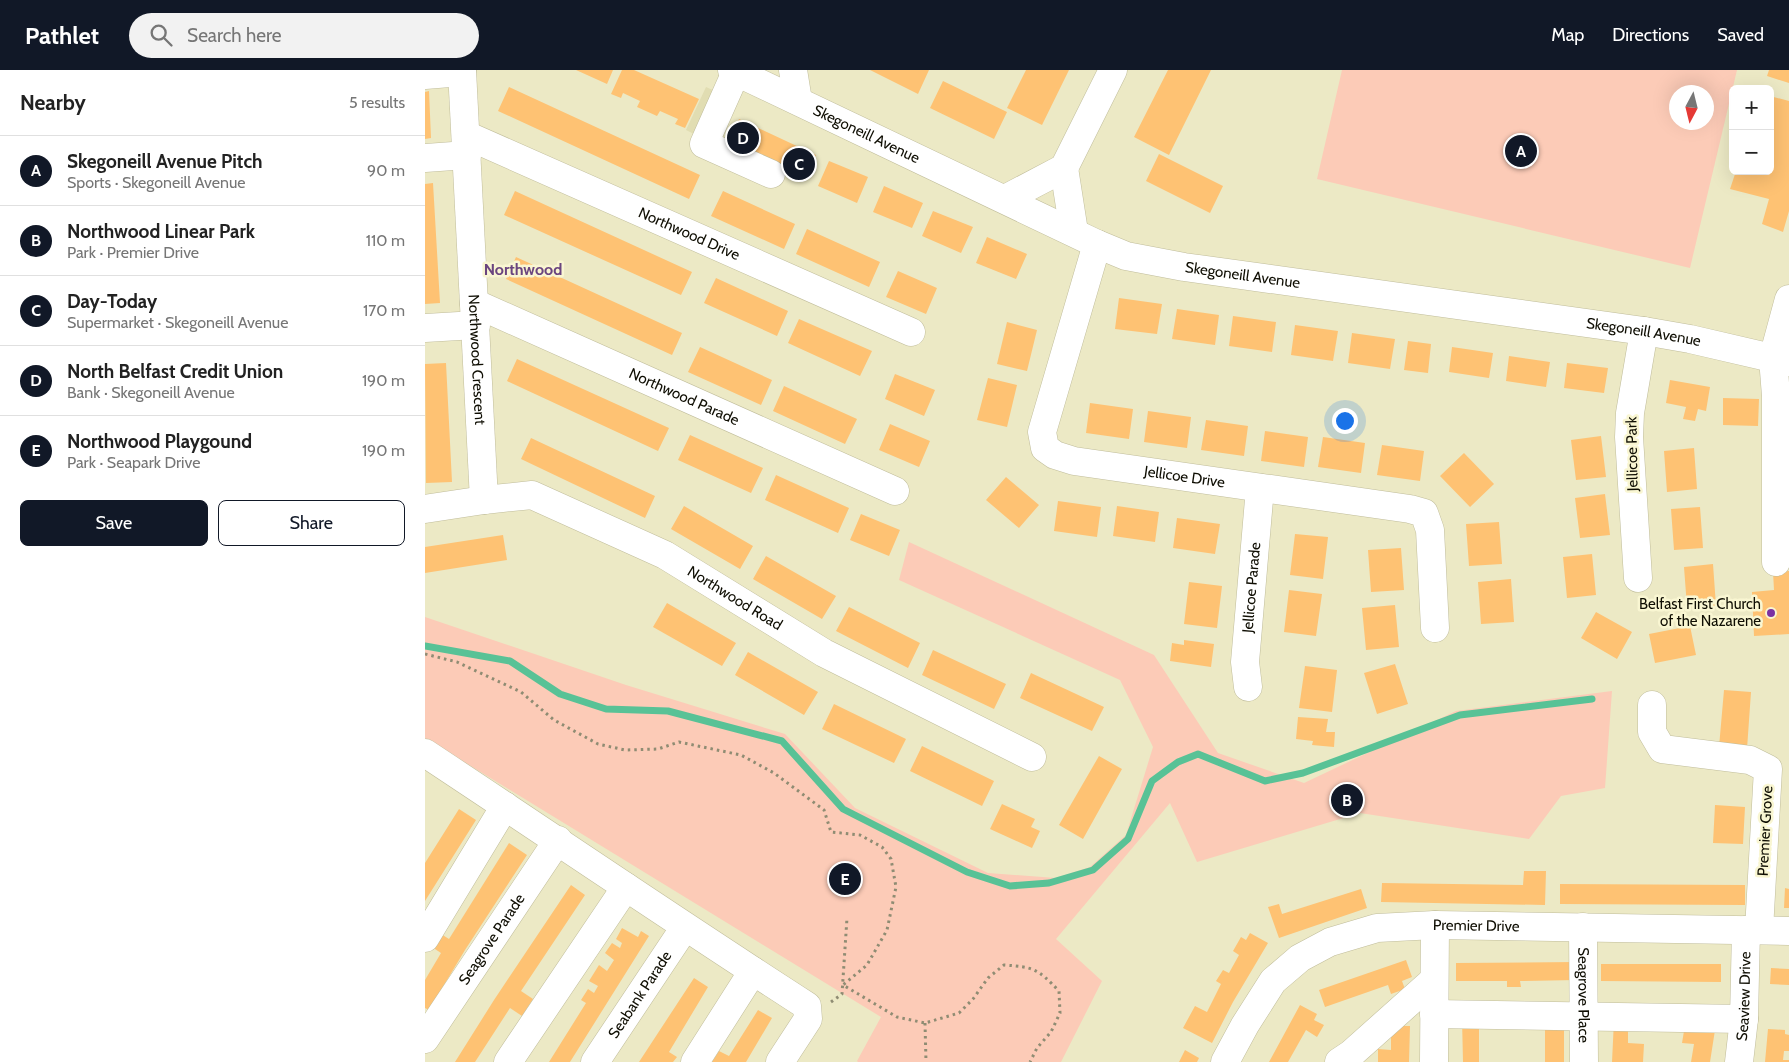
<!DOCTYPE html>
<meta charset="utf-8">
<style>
:root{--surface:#fff;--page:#f2f2f2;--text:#222;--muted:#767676;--line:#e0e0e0;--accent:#111827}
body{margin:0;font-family:Cabin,sans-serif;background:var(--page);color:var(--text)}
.controls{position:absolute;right:15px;top:15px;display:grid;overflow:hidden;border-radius:8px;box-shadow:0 5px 20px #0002}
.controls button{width:45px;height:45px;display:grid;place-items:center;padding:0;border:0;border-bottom:1px solid var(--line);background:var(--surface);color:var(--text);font:25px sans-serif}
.compass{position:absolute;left:1244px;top:15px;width:45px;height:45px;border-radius:50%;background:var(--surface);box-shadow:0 5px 20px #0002;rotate:187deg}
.you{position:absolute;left:919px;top:350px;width:18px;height:18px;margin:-12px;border:4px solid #fff;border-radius:50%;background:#1a73e8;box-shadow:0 0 0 8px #1a73e833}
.badge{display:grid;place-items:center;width:32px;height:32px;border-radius:50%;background:var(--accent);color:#fff;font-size:16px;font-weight:700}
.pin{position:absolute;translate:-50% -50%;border:2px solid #fff;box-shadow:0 1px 5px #0006}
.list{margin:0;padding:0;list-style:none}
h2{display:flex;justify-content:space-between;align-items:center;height:65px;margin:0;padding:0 20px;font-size:21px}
h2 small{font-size:16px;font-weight:400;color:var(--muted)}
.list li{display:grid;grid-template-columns:32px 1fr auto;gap:15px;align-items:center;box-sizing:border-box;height:70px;padding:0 20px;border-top:1px solid var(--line)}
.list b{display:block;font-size:19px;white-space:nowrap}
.list p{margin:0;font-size:16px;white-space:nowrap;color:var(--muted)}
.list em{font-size:16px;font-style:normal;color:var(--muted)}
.actions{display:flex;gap:10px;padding:15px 20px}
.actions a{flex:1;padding:11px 0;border:1px solid var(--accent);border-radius:8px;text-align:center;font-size:18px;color:var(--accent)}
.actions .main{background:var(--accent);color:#fff}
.icon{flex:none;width:28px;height:28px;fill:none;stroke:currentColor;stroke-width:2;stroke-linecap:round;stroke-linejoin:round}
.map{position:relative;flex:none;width:1364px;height:992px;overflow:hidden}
header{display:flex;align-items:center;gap:30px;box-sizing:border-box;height:70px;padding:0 25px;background:var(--accent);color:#fff}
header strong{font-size:24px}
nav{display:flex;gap:28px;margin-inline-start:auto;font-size:18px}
.search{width:350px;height:45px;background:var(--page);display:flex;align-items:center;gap:12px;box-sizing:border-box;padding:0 18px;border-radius:28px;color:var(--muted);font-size:19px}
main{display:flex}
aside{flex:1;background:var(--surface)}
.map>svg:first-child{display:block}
</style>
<header>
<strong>Pathlet</strong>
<div class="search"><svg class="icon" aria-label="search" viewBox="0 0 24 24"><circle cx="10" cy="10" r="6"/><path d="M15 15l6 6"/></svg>Search here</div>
<nav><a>Map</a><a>Directions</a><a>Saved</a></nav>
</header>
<main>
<aside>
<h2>Nearby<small>5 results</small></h2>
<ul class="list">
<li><span class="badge">A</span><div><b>Skegoneill Avenue Pitch</b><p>Sports · Skegoneill Avenue</p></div><em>90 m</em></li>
<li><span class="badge">B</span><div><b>Northwood Linear Park</b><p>Park · Premier Drive</p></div><em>110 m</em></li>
<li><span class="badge">C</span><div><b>Day-Today</b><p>Supermarket · Skegoneill Avenue</p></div><em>170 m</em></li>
<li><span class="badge">D</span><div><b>North Belfast Credit Union</b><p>Bank · Skegoneill Avenue</p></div><em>190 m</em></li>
<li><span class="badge">E</span><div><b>Northwood Playgound</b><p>Park · Seapark Drive</p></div><em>190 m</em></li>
</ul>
<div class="actions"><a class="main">Save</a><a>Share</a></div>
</aside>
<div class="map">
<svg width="1364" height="992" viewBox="0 0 1364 992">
<rect width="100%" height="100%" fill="#ece9c5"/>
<path fill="#e1ddb2" d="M281,17L299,25L279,69L261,60Z"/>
<path fill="#fccbb7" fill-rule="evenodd" d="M917,0H1312L1265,198L892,109ZM1252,22H1282V52H1252Z
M484,472L729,585L793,683L879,713L1031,641L1187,621L1180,718L1136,726L1104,769L935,743L772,792L745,733L631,869L677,911L636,992H433L432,991L456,947L0,668V547L201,615L360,664L430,738L563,803L631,808L665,797L701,765L728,677L695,610L474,510Z"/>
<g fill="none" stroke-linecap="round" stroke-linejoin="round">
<path stroke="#58c296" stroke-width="7" d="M0,576L85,591L135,624L181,639L243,641L357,671L418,739L542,802L585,816L624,813L668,800L703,769L727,711L753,692L773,684L840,711L878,703L1035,645L1167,629"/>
</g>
<path fill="#fec273" d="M151,0H188L182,14Z
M197,0H209L274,29L260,58L250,54L253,49L235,41L232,46L212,37L215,31L198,23L196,28L186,24Z
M445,0H504L493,24Z
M601,0H644L617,55L582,38Z
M743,0H786L744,85L709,67Z
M1344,0H1364V13L1342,6Z
M518,11L582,42L569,69L505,38Z
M84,17L275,105L264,129L73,41Z
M4,21L6,68L0,69V22Z
M1345,26L1364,31V141L1358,162L1337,154L1344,129L1305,119L1311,101H1345Z
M314,49L391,85L380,109L303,73Z
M734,84L798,116L785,143L721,111Z
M404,91L443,107L432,133L393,116Z
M8,113L15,233L0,234V114Z
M459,116L498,133L487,158L448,142Z
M90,121L267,202L256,225L79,145Z
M298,121L370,154L359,179L286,146Z
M508,141L548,157L536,183L497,166Z
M382,159L455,192L444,217L371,184Z
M562,167L602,184L591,209L551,193Z
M91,187L257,263L247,285L81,209Z
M473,201L512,218L501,244L461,227Z
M291,208L363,241L352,266L279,233Z
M694,228L737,234L732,264L690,259Z
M752,239L794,245L790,275L747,269Z
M808,246L851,252L847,282L804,276Z
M374,249L447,281L435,306L363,273Z
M582,252L612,260L602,301L572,294Z
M870,255L913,261L908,291L866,285Z
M927,263L970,269L965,299L923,293Z
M983,271L1006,274L1003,303L979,300Z
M275,277L347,310L336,335L263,302Z
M1027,277L1068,283L1064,308L1024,302Z
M1084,286L1125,292L1121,317L1081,311Z
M92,289L244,358L233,381L82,311Z
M21,293L27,412L1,413L0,294Z
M1142,293L1183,298L1179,323L1139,318Z
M470,304L510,320L499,346L460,329Z
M563,308L592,315L582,357L552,350Z
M1245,310L1285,317L1281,341L1273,339L1270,351L1258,349L1261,337L1241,333Z
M359,316L432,349L420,374L348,341Z
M1298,328L1334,329L1333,356L1298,355Z
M665,333L708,339L704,369L661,363Z
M723,341L766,347L762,378L719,372Z
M781,350L823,356L819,386L776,380Z
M465,354L505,371L494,397L454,380Z
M840,361L883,367L879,397L836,391Z
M265,365L338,398L326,423L253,390Z
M1176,366L1181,407L1151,410L1146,370Z
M898,367L940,373L936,403L893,397Z
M106,368L230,426L220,448L96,389Z
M957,375L999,381L995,411L952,405Z
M1269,378L1272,419L1242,422L1239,381Z
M1039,383L1069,414L1045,437L1015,406Z
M351,405L424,438L413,463L340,430Z
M581,407L614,435L594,458L561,430Z
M1180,424L1185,465L1155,468L1150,428Z
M633,431L676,437L672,467L629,461Z
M259,436L328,476L315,499L246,459Z
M692,436L734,442L730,472L688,466Z
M1275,437L1278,478L1249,480L1246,439Z
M436,444L475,460L464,486L425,470Z
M752,448L795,454L790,484L748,478Z
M1074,452L1077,494L1044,496L1041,454Z
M870,464L903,467L898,509L865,505Z
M78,465L82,490L0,503V477Z
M976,478L979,520L946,522L943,480Z
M1167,484L1171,525L1142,528L1138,487Z
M341,486L411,526L397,549L328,509Z
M1288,494L1291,536L1262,537L1259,497Z
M1364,501V564L1329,566L1327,522L1349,520L1348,502Z
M1086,509L1089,552L1056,554L1053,512Z
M764,512L797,516L792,558L759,554Z
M864,520L897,524L891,566L859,562Z
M242,533L311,573L297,596L228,557Z
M970,535L974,577L941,580L937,538Z
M424,537L495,573L483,598L411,561Z
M1171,542L1207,562L1192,589L1156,568Z
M1265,556L1271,585L1230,593L1224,564Z
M759,570L789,574L786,597L745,591L747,573L759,575Z
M508,580L581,614L569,639L497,605Z
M323,582L393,622L379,645L310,605Z
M970,594L983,634L952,644L939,603Z
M880,596L912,600L907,642L874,638Z
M606,603L679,637L667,661L595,628Z
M1299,620L1326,622L1322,679L1294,677Z
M409,634L481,669L469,693L397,659Z
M873,647L903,649L901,662H910L909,677L887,675L888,671L871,669Z
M497,676L569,711L557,736L485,701Z
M674,686L697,699L658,769L634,755Z
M577,734L610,749L606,757L615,761L607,778L565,759Z
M1290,735L1320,737L1318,774L1288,773Z
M34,739L51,750L0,831V793Z
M84,773L102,785L40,880L4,940L0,938V910L16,883L7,877L16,864L24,869Z
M1099,801H1121L1120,835L956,832L957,813L1098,815Z
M1135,814L1320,815V835L1135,834Z
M146,815L160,825L96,921L108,929L97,946L85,938L50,992H30L69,930Z
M1360,818L1364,819V838H1359Z
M936,819L942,838L854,868L843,837L854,834L857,844Z
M197,858L213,867L216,861L224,866L145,992H124L161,933L156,930L163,919L169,923L173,916L164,911L174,895L182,901L189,890L180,883L187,873L195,878L197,873L191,869Z
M825,863L843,873L808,932L787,973L758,958L770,936L782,942L796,914L791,911L798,900L804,903L814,885L808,881L816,867L821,870Z
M981,890L987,907L977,911L980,919L966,924L963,915L900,937L894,920Z
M1151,892V910L1095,911L1096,917H1082V911H1031V893Z
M1176,894H1296V912L1176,911Z
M1346,898L1364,899V915L1345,914Z
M269,908L283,917L244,982L252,987L248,992H214Z
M875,935L892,944L889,950L899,955L892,967L881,960L863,992H844Z
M333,940L347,948L321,992H287L294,981L304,986Z
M1037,948H1054V992H1038Z
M1120,949H1139V992H1120Z
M1189,950L1203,960V973L1219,974L1218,992H1187Z
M1260,955L1290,960L1285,992H1266L1269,974L1257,973Z
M966,956H985L984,992H953V979L966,980Z
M1343,959L1360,960V964L1364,965V981H1359L1358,990H1364V992H1340Z
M760,980L774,988L772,992H754Z"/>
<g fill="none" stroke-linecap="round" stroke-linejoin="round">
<defs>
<g id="minor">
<path id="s1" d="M37,0L59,430"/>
<path id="s2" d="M307,0L672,174L701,186L759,197L1219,261L1265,269L1364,292"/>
<path d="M314,0L311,2L279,74L346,104"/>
<path d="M368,0L373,31"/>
<path d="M0,5L37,2"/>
<path id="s3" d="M41,65L486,262"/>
<path d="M0,88L42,85"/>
<path d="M639,98L649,162"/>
<path d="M580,129L639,98L688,0"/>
<path id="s4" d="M672,174L617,362L620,378L630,385L649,391L985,439L999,443L1005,460L1010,558"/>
<path id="s5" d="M49,233L470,421"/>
<path d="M0,258L51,255"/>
<path id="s6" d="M0,439L59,430L107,425L240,485L399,583L607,687"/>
<path d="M1351,492V326L1348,288L1364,229"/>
<path d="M1213,508L1204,367L1205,343L1219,261"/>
<path id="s7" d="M823,617L820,592L835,418"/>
<path d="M1227,635V662L1237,679L1325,690L1343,699L1334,860"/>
<path d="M0,683C127,767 253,853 382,936L383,949L355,992"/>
<path id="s8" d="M1158,857L1159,992"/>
<path d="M0,868L80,736"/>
<path d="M1009,944L1319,949"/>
<path id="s9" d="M0,969L133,770"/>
<path d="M83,992L201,817"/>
<path id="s10" d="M170,992L260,857"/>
<path d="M270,992L328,901"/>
<path id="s11" d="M800,992L820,955L848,911L875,888L905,872L952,858L1010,855L1364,861"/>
<path d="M914,992L926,984L1009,910"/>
<path d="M1009,992L1010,855"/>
<path id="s12" d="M1314,992L1319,949L1321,860"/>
</g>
</defs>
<use href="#minor" stroke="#c0bd9b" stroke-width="29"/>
<path stroke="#8f8c73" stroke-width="3" stroke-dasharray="2.5 4" stroke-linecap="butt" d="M0,584L32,592L96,622L129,650L173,674L200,680L233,679L254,672L316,685L349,703L399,740L406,762L435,765L457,777L466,789L471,817L462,860L442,895L418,915L472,947L500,953L534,943L548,929L563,908L579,895C609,897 613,899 634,921L635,943L626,962L612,978L605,992
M406,932L417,924L422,848
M500,953L501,992"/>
<use href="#minor" stroke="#fff" stroke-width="28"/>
</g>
<circle fill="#7c31a2" stroke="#f9f6d2" stroke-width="2" cx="1346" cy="543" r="5"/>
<g text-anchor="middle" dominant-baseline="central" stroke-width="5" stroke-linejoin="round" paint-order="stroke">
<g font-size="15" fill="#0f0e03" stroke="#f9f6d2">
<text stroke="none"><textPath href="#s2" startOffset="149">Skegoneill Avenue</textPath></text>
<text stroke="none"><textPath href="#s3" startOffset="244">Northwood Drive</textPath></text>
<text stroke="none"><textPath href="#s2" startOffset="554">Skegoneill Avenue</textPath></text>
<text stroke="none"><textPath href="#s2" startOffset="959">Skegoneill Avenue</textPath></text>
<text stroke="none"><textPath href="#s1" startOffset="290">Northwood Crescent</textPath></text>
<text stroke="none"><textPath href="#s5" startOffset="230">Northwood Parade</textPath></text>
<text transform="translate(1207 384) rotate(-91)">Jellicoe Park</text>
<text stroke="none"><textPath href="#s4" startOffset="356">Jellicoe Drive</textPath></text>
<text stroke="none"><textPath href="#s7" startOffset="100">Jellicoe Parade</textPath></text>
<text stroke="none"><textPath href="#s6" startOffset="336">Northwood Road</textPath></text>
<text transform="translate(1340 761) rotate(-87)">Premier Grove</text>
<text stroke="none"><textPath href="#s11" startOffset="312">Premier Drive</textPath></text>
<text stroke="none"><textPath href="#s9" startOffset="120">Seagrove Parade</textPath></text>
<text stroke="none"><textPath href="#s10" startOffset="81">Seabank Parade</textPath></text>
<text stroke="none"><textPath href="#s8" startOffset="68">Seagrove Place</textPath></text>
<text stroke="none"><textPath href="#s12" startOffset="66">Seaview Drive</textPath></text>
</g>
<g font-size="15" fill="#0f0e03" stroke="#f9f6d2" text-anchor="end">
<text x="1336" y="534">Belfast First Church<tspan x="1336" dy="17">of the Nazarene</tspan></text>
</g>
<g font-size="16" font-weight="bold" fill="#6a457f" stroke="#f9f6d2">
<text x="98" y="199">Northwood</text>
</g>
</g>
</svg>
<div class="controls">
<button>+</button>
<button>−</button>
</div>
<svg class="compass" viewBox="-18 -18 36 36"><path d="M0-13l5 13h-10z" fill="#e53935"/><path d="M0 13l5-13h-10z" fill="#767676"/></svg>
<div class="you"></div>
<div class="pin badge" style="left:1096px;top:81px">A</div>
<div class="pin badge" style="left:922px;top:730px">B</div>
<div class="pin badge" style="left:374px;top:94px">C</div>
<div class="pin badge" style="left:318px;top:68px">D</div>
<div class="pin badge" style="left:420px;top:809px">E</div>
</div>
</main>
